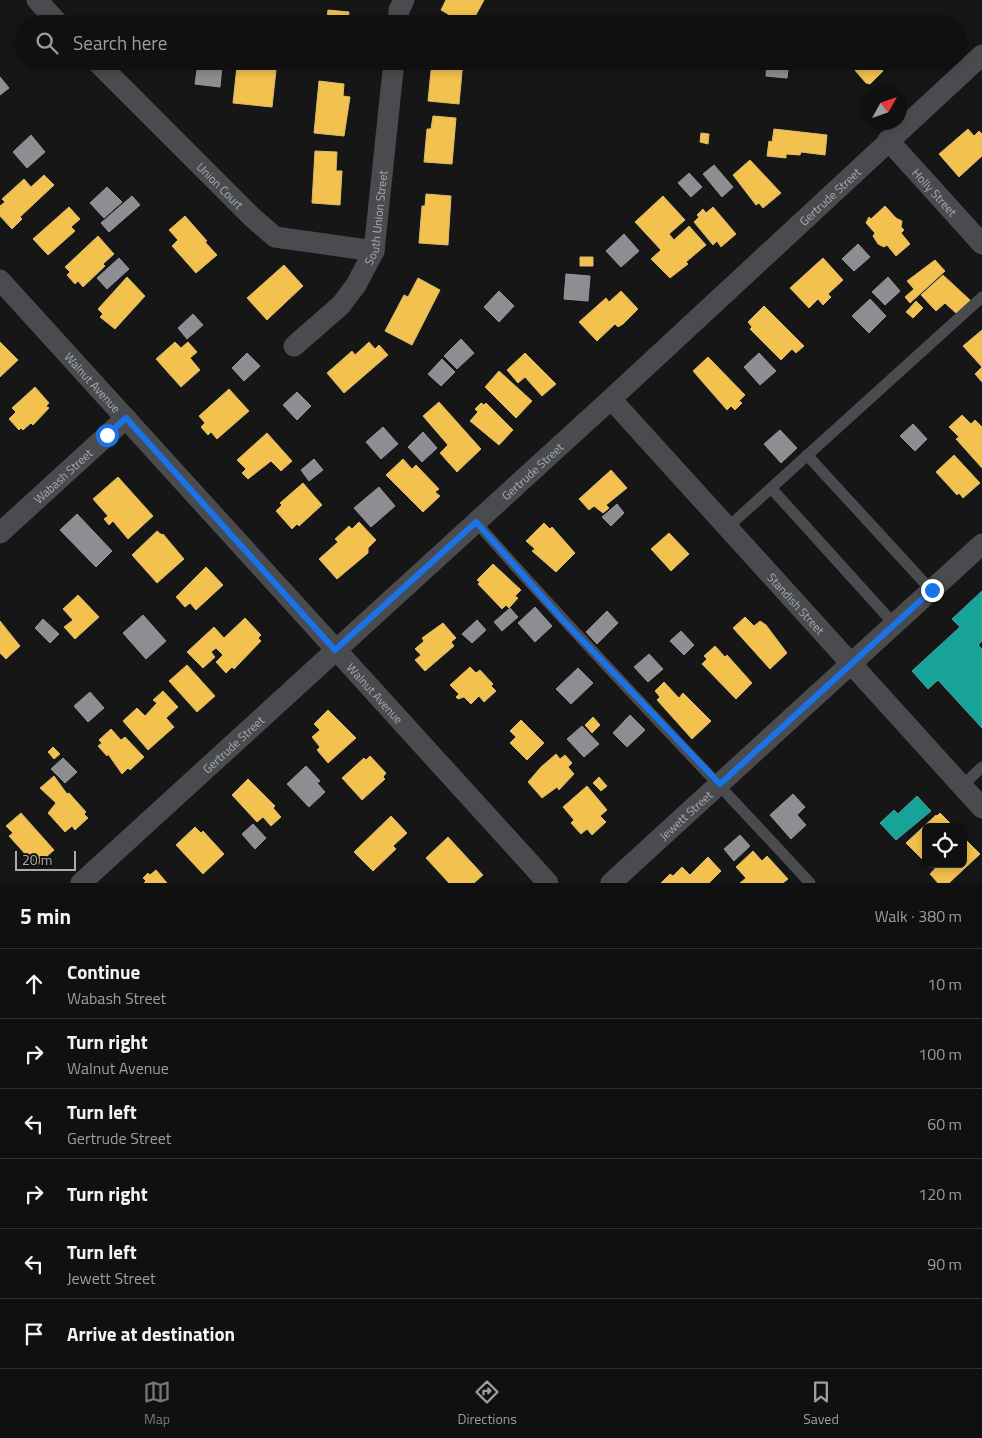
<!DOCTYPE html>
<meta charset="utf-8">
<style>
:root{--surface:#101010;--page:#1e1e1e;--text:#f1f3f6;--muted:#9c9d9f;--line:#303030;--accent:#74787e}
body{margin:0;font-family:"Titillium Web",sans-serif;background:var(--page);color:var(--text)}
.controls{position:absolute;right:15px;bottom:15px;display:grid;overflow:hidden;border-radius:8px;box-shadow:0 2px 8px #0003}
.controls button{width:45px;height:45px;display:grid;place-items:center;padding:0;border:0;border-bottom:1px solid var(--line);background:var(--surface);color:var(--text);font:25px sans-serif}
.compass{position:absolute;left:862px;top:85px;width:45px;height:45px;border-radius:50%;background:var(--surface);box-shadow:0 2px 8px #0003;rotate:50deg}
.scale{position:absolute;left:15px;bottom:12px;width:61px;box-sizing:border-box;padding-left:5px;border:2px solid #a7acb6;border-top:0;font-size:14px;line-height:18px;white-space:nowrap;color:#a7acb6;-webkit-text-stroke:4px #101012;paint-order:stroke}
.stop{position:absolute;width:15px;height:15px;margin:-11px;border:4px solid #1a73e8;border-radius:50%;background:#fff}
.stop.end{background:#1a73e8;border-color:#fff;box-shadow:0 1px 5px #0008}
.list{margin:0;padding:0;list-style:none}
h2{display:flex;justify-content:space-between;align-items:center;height:65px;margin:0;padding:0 20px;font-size:21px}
h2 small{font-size:16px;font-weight:400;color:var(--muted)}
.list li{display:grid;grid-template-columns:32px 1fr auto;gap:15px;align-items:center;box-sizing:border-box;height:70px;padding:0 20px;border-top:1px solid var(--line)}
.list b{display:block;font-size:19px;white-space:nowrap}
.list p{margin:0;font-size:16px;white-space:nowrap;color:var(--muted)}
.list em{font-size:16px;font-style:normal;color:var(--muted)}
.icon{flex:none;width:28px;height:28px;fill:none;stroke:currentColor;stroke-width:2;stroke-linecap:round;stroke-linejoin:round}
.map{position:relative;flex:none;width:982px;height:883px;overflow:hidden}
.search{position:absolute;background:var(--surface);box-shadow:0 2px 8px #0003;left:15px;right:15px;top:15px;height:55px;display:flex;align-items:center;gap:12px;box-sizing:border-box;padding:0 18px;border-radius:28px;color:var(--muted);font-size:19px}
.sheet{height:485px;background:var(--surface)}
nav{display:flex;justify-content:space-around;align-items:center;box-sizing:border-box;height:70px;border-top:1px solid var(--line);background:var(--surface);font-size:14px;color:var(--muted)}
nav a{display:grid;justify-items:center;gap:2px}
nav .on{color:var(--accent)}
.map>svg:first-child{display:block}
</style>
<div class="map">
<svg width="982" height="883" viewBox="0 0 982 883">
<rect width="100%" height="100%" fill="#161616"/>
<path fill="#f2c14e" stroke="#dcbb6d" d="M446,0H484L471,24H465L441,10Z
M328,10L349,12L348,23L355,24H326Z
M432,61H463L459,104L428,101Z
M847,61H878L876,63L883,71L870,84L866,83Z
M237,66L276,70L272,107L233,103Z
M319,81L344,84L343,96L350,97L344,136L314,133Z
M433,116L456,118L452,164L424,162L427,129H431Z
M774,129L827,135L825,155L801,152L800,155L786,154V158L767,156L769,141L772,142Z
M968,129L974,136L979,131L982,134V156L959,177L939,154Z
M701,133L709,134L708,144L700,142Z
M315,151L337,152L336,171H342L340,205L312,203Z
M750,160L781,193L763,208L759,203L756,205L733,175Z
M44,175L54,185L20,217L22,219L12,229L0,216V206L5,202L2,199L24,179L31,187Z
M426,194L451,196L448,245L419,243L422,206H425Z
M663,196L685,220L669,234L674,240L689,226L706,245L686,262L688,264L670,278L651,259L661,250L635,222Z
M885,206L896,218L902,221L901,227L904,230L901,233L910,244L896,256L887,245L884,247L878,244L873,236L875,233L866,223L869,217L871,219Z
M69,207L80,219L71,227L75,231L48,255L33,239Z
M713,207L736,234L721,247L717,241L713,245L694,222L699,217L697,215L703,209L706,213Z
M185,216L207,241L205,242L217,255L196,273L172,246L178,240L169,230Z
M98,236L114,254L103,264L105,266L83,287L78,281L75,284L67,275L70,272L65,267Z
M580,257H593V266H580Z
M823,258L843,280L828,294L831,297L823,305L818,299L809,308L790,288Z
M935,260L945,271L910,303L905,297L914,289L907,281Z
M284,265L303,286L267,320L247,298Z
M943,275L971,301L957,314L945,303L936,311L921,295Z
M127,277L145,296L115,329L100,317L103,314L98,309Z
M418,278L440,290L412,345L385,331L404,295L408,297Z
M621,291L638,309L623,324L618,327L615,324L597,341L579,322L606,298L609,302Z
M916,301L923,308L913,318L906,312Z
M764,306L804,346L796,353L792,349L781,360L750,329L752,327L748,322Z
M982,330V367L963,346Z
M0,342L18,360L0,377Z
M175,342L181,348L188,342L197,352L190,358L200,370L181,387L156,359Z
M369,342L375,349L379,345L388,355L344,393L327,373L352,351L355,355Z
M525,353L556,384L542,396L525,377L518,383L507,370Z
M708,357L745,395L739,401L742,403L735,410L731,406L727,410L693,371Z
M982,367V382L975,374Z
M499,371L532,401L516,418L485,387Z
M35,387L49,403L46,406L49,408L33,425L31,423L23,430L21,428L19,430L9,419L16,412L12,408Z
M229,389L249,411L217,439L211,432L208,435L201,427L205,423L199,416Z
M439,402L481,449L457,472L440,453L448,445L423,416Z
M481,403L484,405L486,403L513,430L499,445L470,421L478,412L475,409Z
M962,415L971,424L975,420L982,427V468L956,439L959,437L949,427Z
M267,433L292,461L281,471L271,461L248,479L242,473L246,469L237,460Z
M954,455L980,483L963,498L959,493L957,495L936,472Z
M403,459L412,469L416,465L439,489L435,492L440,496L423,512L386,475Z
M611,470L627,488L606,505L609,508L603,513L594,506L589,510L579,499Z
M118,477L153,516L128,539L113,521L109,525L104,519L108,516L93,499Z
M303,483L322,505L299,526L297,524L292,529L276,511L282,505L280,503Z
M359,522L376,540L368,548V553L337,579L319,559L338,542L335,539L349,526L352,529Z
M544,523L550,529L552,527L575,553L556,572L532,551L535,549L526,541Z
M157,531L162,535L163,534L184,559L157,583L132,555Z
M669,533L689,554L671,571L651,549Z
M493,564L521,590L515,596L518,598L509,608L506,605L502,609L478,584L480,582L477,580Z
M206,567L223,585L196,610L190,603L185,607L176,597Z
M78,595L99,617L75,639L64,627L73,620L63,609Z
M745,617L754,626L760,621L766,625L787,653L770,669L733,628Z
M245,618L261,635L258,638L261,641L234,669L232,667L226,673L216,662L223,655L216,648L211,652L215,657L203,668L187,652L214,627L224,638Z
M0,621L20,646L6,659L0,653Z
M443,623L456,638L451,642L454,646L425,671L415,660L421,655L415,649L424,641L422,638Z
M715,646L725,657L727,655L752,683L736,699L702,664L707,659L704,656Z
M187,665L215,696L197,712L169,681Z
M470,667L476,673L480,670L493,684L491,686L496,691L484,702L479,696L471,704L464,697L458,699L456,697L459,694L450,685Z
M664,682L679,698L683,693L711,721L692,739L657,700L660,697L655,691Z
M163,691L178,707L166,718L174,727L148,750L123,721L137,708L145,716L157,703L153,700Z
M328,710L356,738L328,763L317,750L320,747L312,737L320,730L314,724Z
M593,717L600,725L592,733L585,725Z
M521,720L544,743L527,760L510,743L516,737L510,731Z
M111,729L121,740L125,737L144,757L130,770L128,768L122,774L108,754L107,756L98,746L102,743L99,740Z
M53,747L60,754L54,759L48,752Z
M556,754L560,759L565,755L572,763L568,767L574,774L559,790L557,787L542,798L528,782L541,767Z
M370,756L386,773L383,777L385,779L362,800L342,778L364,758L366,760Z
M54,776L67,794L69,793L86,812L84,814L88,818L75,830L72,826L65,832L48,813L56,803L40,788Z
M599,777L607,786L601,791L593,783Z
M248,779L275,806L273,808L281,817L271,826L263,817L257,822L232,795Z
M587,786L607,810L600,816L606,822L592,835L587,829L581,834L571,823L574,820L563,807Z
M21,813L54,850L36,866L9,836L13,833L6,826Z
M940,813L954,827H926V856L922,859L906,843L936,815L937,816Z
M391,816L407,833L393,846L396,849L373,871L354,852Z
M195,827L201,833L203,831L224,854L203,874L176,845Z
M448,837L483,875L474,883H449L426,858Z
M965,839L980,854L949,883H938L930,874L939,864H963V841Z
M753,851L762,861L767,856L788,879L783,883H740L746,878L736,867Z
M708,857L721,871L709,883H661L670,874L673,876L682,867L690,875Z
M156,870L167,883H144L146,881L143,878L148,873L150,875Z"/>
<path fill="#17a398" stroke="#42a6a1" d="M982,591V641L978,645L982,649V728L938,680L928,689L912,671L960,627L952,619Z
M917,796L931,811L896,840L880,823L894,810L898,814Z"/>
<path fill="#8d8d92" stroke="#95969d" d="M767,61H789L787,78L766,76Z
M198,63L222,66L220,87L195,84Z
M0,77L9,88L0,95Z
M31,135L45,152L27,168L13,152Z
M714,165L733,187L722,197L703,174Z
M689,173L702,187L691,197L678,183Z
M107,187L122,202L104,218L90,203Z
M132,196L140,205L109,232L101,223Z
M624,234L639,251L621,267L606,251Z
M858,244L870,257L854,271L842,259Z
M119,258L129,269L107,289L97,278Z
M566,274L590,276L588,301L564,299Z
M888,277L900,291L885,305L872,292Z
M499,291L514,306L499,322L484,307Z
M870,299L886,316L869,333L852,316Z
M193,314L203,325L187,339L178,328Z
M461,339L474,353L457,369L444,356Z
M247,353L260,366L244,381L232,368Z
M759,353L776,371L760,385L744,367Z
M442,359L455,372L441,386L428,374Z
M297,392L311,406L297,420L283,405Z
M913,424L927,439L915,451L900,436Z
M383,427L398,444L381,459L366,442Z
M780,430L797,448L781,463L764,444Z
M423,432L437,448L422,462L408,447Z
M314,459L323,470L309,481L301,470Z
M379,487L395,506L371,527L354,508Z
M617,504L624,513L611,526L602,517Z
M77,514L112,551L96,567L60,530Z
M535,607L552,626L535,642L518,623Z
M510,608L518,617L502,631L494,622Z
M607,611L618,623L597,644L586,632Z
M143,615L166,641L146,659L123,633Z
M43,619L59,634L50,643L35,628Z
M477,620L486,630L472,643L462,634Z
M681,631L694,645L684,655L670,641Z
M649,654L663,669L648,682L634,667Z
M578,668L593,683L571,704L556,689Z
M90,692L104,708L88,722L74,706Z
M630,715L645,730L627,747L613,733Z
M582,726L599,744L584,757L567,739Z
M63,758L77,772L65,783L51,769Z
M306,766L320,781L317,783L325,792L309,807L287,784Z
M793,794L805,807L797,815L806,825L791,839L770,815Z
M253,824L266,838L255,849L242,834Z
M740,835L750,846L734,861L724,849Z"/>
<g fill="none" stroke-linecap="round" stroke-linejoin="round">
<path stroke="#4a4b4e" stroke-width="11" d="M807,455L931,590
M771,488L894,624
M476,522C584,646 699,762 810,883
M727,528L982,297
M962,786L982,767"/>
<g stroke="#4a4b4e" stroke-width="21">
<path d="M37,0L59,24"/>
<path d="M398,24L399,10L404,0"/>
<path id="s1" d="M96,61L253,218L275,237L374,251"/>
<path id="s2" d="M888,140L982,244"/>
<path id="s3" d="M0,280L548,883"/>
<path id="s4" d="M294,346L341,305L356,285L374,251L394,61"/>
<path id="s5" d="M611,399L982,808"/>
<path id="s6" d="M0,533L126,418"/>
<path id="s7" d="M81,883L611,399L982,55"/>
<path id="s8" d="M611,883L982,544"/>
</g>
</g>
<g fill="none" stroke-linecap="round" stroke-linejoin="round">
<path stroke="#1a73e8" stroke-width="6" d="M107,435L126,418L335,650L476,522L562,619L720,784L932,590"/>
</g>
<g text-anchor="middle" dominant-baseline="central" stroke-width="5" stroke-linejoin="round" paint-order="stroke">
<g font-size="12" fill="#a7acb6" stroke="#101012">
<text stroke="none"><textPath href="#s1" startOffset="176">Union Court</textPath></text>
<text stroke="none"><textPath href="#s2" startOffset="70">Holly Street</textPath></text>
<text stroke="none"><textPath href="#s7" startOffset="1016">Gertrude Street</textPath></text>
<text stroke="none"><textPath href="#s4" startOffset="159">South Union Street</textPath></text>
<text stroke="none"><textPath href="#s3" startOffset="138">Walnut Avenue</textPath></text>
<text stroke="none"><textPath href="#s7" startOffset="611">Gertrude Street</textPath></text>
<text stroke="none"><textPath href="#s6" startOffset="85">Wabash Street</textPath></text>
<text stroke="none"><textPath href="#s5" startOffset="276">Standish Street</textPath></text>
<text stroke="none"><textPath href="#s3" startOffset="558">Walnut Avenue</textPath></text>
<text stroke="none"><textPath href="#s7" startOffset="206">Gertrude Street</textPath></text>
<text stroke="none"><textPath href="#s8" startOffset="101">Jewett Street</textPath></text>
</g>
</g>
</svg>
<div class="controls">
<button><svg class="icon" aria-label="locate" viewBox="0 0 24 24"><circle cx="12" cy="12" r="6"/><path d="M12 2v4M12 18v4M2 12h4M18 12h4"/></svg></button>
</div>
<svg class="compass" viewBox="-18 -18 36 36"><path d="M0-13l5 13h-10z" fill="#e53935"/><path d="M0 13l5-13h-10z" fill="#9c9d9f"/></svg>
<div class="scale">20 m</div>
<div class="stop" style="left:107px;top:435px"></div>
<div class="stop end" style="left:932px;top:590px"></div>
<div class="search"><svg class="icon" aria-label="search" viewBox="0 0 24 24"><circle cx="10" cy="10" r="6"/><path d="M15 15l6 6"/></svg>Search here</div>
</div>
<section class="sheet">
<h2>5 min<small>Walk · 380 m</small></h2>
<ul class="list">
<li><svg class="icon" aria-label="ahead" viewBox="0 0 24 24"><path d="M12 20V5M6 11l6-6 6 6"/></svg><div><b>Continue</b><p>Wabash Street</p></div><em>10 m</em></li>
<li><svg class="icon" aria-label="right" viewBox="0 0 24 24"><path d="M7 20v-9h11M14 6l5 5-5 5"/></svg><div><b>Turn right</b><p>Walnut Avenue</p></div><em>100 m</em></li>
<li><svg class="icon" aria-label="left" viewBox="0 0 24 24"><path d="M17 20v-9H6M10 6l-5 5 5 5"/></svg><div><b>Turn left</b><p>Gertrude Street</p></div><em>60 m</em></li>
<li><svg class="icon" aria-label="right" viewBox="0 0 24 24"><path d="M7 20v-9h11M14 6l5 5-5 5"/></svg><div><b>Turn right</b></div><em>120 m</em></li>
<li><svg class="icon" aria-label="left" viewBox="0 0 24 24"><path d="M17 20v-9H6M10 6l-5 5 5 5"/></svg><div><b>Turn left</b><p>Jewett Street</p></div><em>90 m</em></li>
<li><svg class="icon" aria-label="arrive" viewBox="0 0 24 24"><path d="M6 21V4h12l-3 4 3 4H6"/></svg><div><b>Arrive at destination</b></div></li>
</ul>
</section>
<nav>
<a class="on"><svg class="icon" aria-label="map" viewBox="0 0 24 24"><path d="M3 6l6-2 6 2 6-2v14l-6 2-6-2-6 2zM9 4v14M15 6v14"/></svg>Map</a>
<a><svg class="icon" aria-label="directions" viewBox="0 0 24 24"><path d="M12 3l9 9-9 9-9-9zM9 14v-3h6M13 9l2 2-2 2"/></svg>Directions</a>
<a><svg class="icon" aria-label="saved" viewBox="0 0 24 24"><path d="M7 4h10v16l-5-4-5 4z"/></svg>Saved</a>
</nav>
